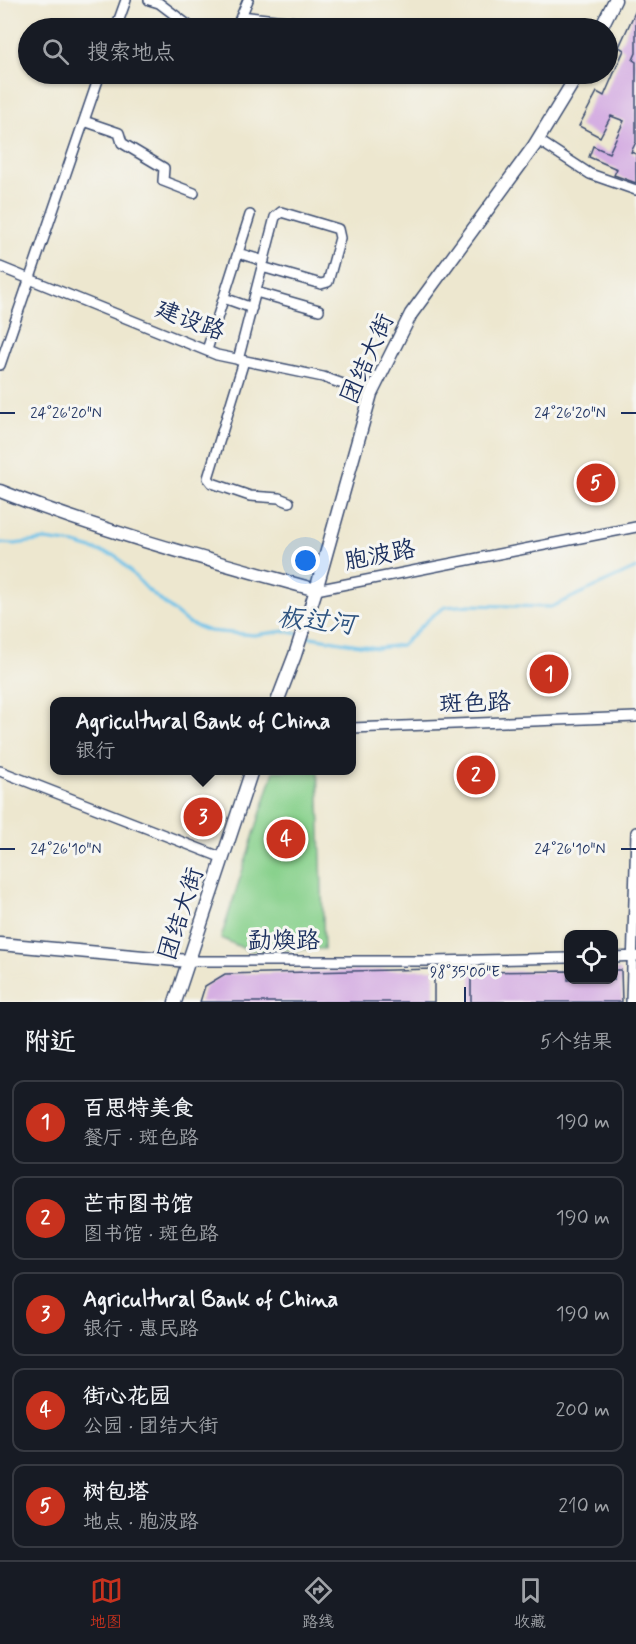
<!DOCTYPE html>
<html lang="zh">
<meta charset="utf-8">
<style>
:root{--surface:#171b24;--page:#20242c;--text:#f1f3f6;--muted:#9ea1a6;--line:#363941;--accent:#c8321e}
body{margin:0;font-family:Mynerve,"LXGW WenKai TC",sans-serif;background:var(--page);color:var(--text)}
.controls{position:absolute;right:18px;bottom:18px;display:grid;overflow:hidden;border-radius:12px;box-shadow:0 2px 4px #0004}
.controls button{width:54px;height:54px;display:grid;place-items:center;padding:0;border:0;border-bottom:2px solid var(--line);background:var(--surface);color:var(--text);font:30px sans-serif}
.you{position:absolute;left:306px;top:561px;width:21px;height:21px;margin:-15px;border:4px solid #fff;border-radius:50%;background:#1a73e8;box-shadow:0 0 0 9px #1a73e833}
.badge{display:grid;place-items:center;width:39px;height:39px;border-radius:50%;background:var(--accent);color:#fff;font-size:20px;font-weight:700}
.pin{position:absolute;translate:-50% -50%;border:3px solid #fff;box-shadow:0 2px 6px #0006}
.popup{position:absolute;left:50px;top:697px;width:306px;height:78px;box-sizing:border-box;display:grid;place-content:center;border-radius:12px;background:var(--surface);filter:drop-shadow(0 2px 4px #0005);font-size:20px;white-space:nowrap;color:var(--muted)}
.popup b{font-size:22px;color:var(--text)}
.popup::after{content:'';position:absolute;left:50%;top:100%;margin-left:-12px;border:12px solid transparent;border-top-color:var(--surface)}
.list{margin:0;padding:0;list-style:none}
h2{display:flex;justify-content:space-between;align-items:center;height:78px;margin:0;padding:0 24px;font-size:26px}
h2 small{font-size:20px;font-weight:400;color:var(--muted)}
.list li{display:grid;grid-template-columns:39px 1fr auto;gap:18px;align-items:center;box-sizing:border-box;height:84px;margin:0 12px 12px;padding:0 12px;border:2px solid var(--line);border-radius:12px}
.list b{display:block;font-size:22px;white-space:nowrap}
.list p{margin:0;font-size:20px;white-space:nowrap;color:var(--muted)}
.list em{font-size:20px;font-style:normal;color:var(--muted)}
.icon{flex:none;width:33px;height:33px;fill:none;stroke:currentColor;stroke-width:2;stroke-linecap:round;stroke-linejoin:round}
.map{position:relative;flex:none;width:636px;height:1002px;overflow:hidden}
.search{position:absolute;background:var(--surface);box-shadow:0 2px 4px #0004;left:18px;right:18px;top:18px;height:66px;display:flex;align-items:center;gap:15px;box-sizing:border-box;padding:0 21px;border-radius:33px;color:var(--muted);font-size:22px}
.sheet{height:558px;background:var(--surface)}
nav{display:flex;justify-content:space-around;align-items:center;box-sizing:border-box;height:84px;border-top:2px solid var(--line);background:var(--surface);font-size:16px;color:var(--muted)}
nav a{display:grid;justify-items:center;gap:3px}
nav .on{color:var(--accent)}
.map>svg:first-child{display:block}
</style>
<div class="map">
<svg width="636" height="1002" viewBox="0 0 636 1002">
<rect width="100%" height="100%" fill="#f6f6f2"/>
<filter id="ink" filterUnits="userSpaceOnUse"><feTurbulence type="fractalNoise" baseFrequency=".0167" numOctaves="2"/><feDisplacementMap in="SourceGraphic" scale="12" xChannelSelector="R" yChannelSelector="G"/><feConvolveMatrix kernelMatrix="1 2 1 2 8 2 1 2 1" color-interpolation-filters="sRGB"/></filter>
<filter id="wash" filterUnits="userSpaceOnUse"><feTurbulence type="fractalNoise" baseFrequency=".008" numOctaves="4" result="noise"/><feDisplacementMap in="SourceGraphic" scale="24" xChannelSelector="R" yChannelSelector="G"/><feGaussianBlur stdDeviation="1.35" result="paint"/><feColorMatrix in="noise" values="0 0 0 0 0 0 0 0 0 0 0 0 0 0 0 0 0 1.4 0 .05"/><feComposite in="paint" operator="in"/></filter>
<g filter="url(#wash)">
<rect width="100%" height="100%" fill="#ede7cf"/>
<path fill="#89d18d" stroke="#528076" stroke-width="1.5" d="M274,771H318L324,949L247,950L221,938Z"/>
<g fill="none" stroke-linecap="round" stroke-linejoin="round">
<path stroke="#6cc1e9" stroke-width="3" d="M0,543L14,544L45,540L75,544L116,556L148,590L188,623L209,631L254,635L285,631L299,634
M305,636L377,648L402,645L432,616L445,607L470,605L551,607L636,568"/>
</g>
<g id="blocks">
<path fill="#d5afe2" d="M636,10V53L633,60L636,62V142L631,152L636,154V183L614,175L617,169L589,157L593,146L609,153L624,121L611,116L600,137L579,126L597,92L604,96L624,50L619,47Z
M434,969V1002H200L205,986L225,974Z
M614,970H621L622,1002H471V972L568,971V980H614Z"/>
</g>
</g>
<g filter="url(#ink)">
<use href="#blocks" fill-opacity="0" stroke="#3a4b6f" stroke-width="1.5"/>
<g fill="none" stroke-linecap="round" stroke-linejoin="round">
<defs>
<path id="minor" d="M149,0L159,3L192,28
M241,16L331,26H395L415,28
M116,28L126,0
M236,28L248,0
M84,121L119,133L122,143L164,168L163,181L194,193
M538,140L590,174L636,190
M238,253L264,261
M0,267L217,355L323,377L371,394
M256,292L319,310
M224,298L252,308
M207,350L250,215
M238,360L275,217L281,212L338,229L340,238L328,282L321,284L262,267
M244,361L208,478L212,483L250,496L279,498L289,502
M0,365L100,74
M316,590L636,527
M352,728L636,717
M0,771L223,858
M614,957L636,956
M188,961H434L568,958
M631,1002L636,832"/>
<path id="major" d="M601,28L615,0
M0,491C103,532 209,560 316,590
M277,702L295,655L316,590L371,394L411,314L534,146L578,74
M0,944L188,961
M175,1002L252,770"/>
</defs>
<use href="#minor" stroke="#3a4b6f" stroke-width="12"/>
<use href="#major" stroke="#3a4b6f" stroke-width="15"/>
<use href="#minor" stroke="#fff" stroke-width="9"/>
<use href="#major" stroke="#fff" stroke-width="12"/>
</g>
</g>
<path fill="none" stroke="#1b2f5e" stroke-width="2" d="M0,413H15M621,413H636M0,849H15M621,849H636M465,987V1002"/>
<g text-anchor="middle" dominant-baseline="central" stroke-width="6" stroke-linejoin="round" paint-order="stroke">
<g font-size="24" fill="#1b2f5e" stroke="#f6f6f2">
<text transform="translate(190 321) rotate(21)">建设路</text>
<text transform="translate(368 359) rotate(-66)">团结大街</text>
<text transform="translate(380 556) rotate(-11)">胞波路</text>
<text transform="translate(475 704) rotate(-2)">斑色路</text>
<text transform="translate(182 914) rotate(-72)">团结大街</text>
<text x="284" y="941">勐焕路</text>
</g>
<g font-size="26" font-style="italic" fill="#2f5481" stroke="#f6f6f2">
<text transform="translate(316 622) rotate(6)">板过河</text>
</g>
</g>
<g font-size="15" text-anchor="middle" fill="#1b2f5e" stroke="#f6f6f2" stroke-width="6" stroke-linejoin="round" paint-order="stroke">
<text x="66" y="418">24°26'20"N</text>
<text x="570" y="418">24°26'20"N</text>
<text x="66" y="854">24°26'10"N</text>
<text x="570" y="854">24°26'10"N</text>
<text x="465" y="977">98°35'00"E</text>
</g>
</svg>
<div class="controls">
<button><svg class="icon" aria-label="locate" viewBox="0 0 24 24"><circle cx="12" cy="12" r="6"/><path d="M12 2v4M12 18v4M2 12h4M18 12h4"/></svg></button>
</div>
<div class="you"></div>
<div class="pin badge" style="left:549px;top:674px">1</div>
<div class="pin badge" style="left:476px;top:775px">2</div>
<div class="pin badge" style="left:203px;top:817px">3</div>
<div class="popup"><b>Agricultural Bank of China</b>银行</div>
<div class="pin badge" style="left:286px;top:839px">4</div>
<div class="pin badge" style="left:596px;top:483px">5</div>
<div class="search"><svg class="icon" aria-label="search" viewBox="0 0 24 24"><circle cx="10" cy="10" r="6"/><path d="M15 15l6 6"/></svg>搜索地点</div>
</div>
<section class="sheet">
<h2>附近<small>5个结果</small></h2>
<ul class="list">
<li><span class="badge">1</span><div><b>百思特美食</b><p>餐厅 · 斑色路</p></div><em>190 m</em></li>
<li><span class="badge">2</span><div><b>芒市图书馆</b><p>图书馆 · 斑色路</p></div><em>190 m</em></li>
<li><span class="badge">3</span><div><b>Agricultural Bank of China</b><p>银行 · 惠民路</p></div><em>190 m</em></li>
<li><span class="badge">4</span><div><b>街心花园</b><p>公园 · 团结大街</p></div><em>200 m</em></li>
<li><span class="badge">5</span><div><b>树包塔</b><p>地点 · 胞波路</p></div><em>210 m</em></li>
</ul>
</section>
<nav>
<a class="on"><svg class="icon" aria-label="map" viewBox="0 0 24 24"><path d="M3 6l6-2 6 2 6-2v14l-6 2-6-2-6 2zM9 4v14M15 6v14"/></svg>地图</a>
<a><svg class="icon" aria-label="directions" viewBox="0 0 24 24"><path d="M12 3l9 9-9 9-9-9zM9 14v-3h6M13 9l2 2-2 2"/></svg>路线</a>
<a><svg class="icon" aria-label="saved" viewBox="0 0 24 24"><path d="M7 4h10v16l-5-4-5 4z"/></svg>收藏</a>
</nav>
